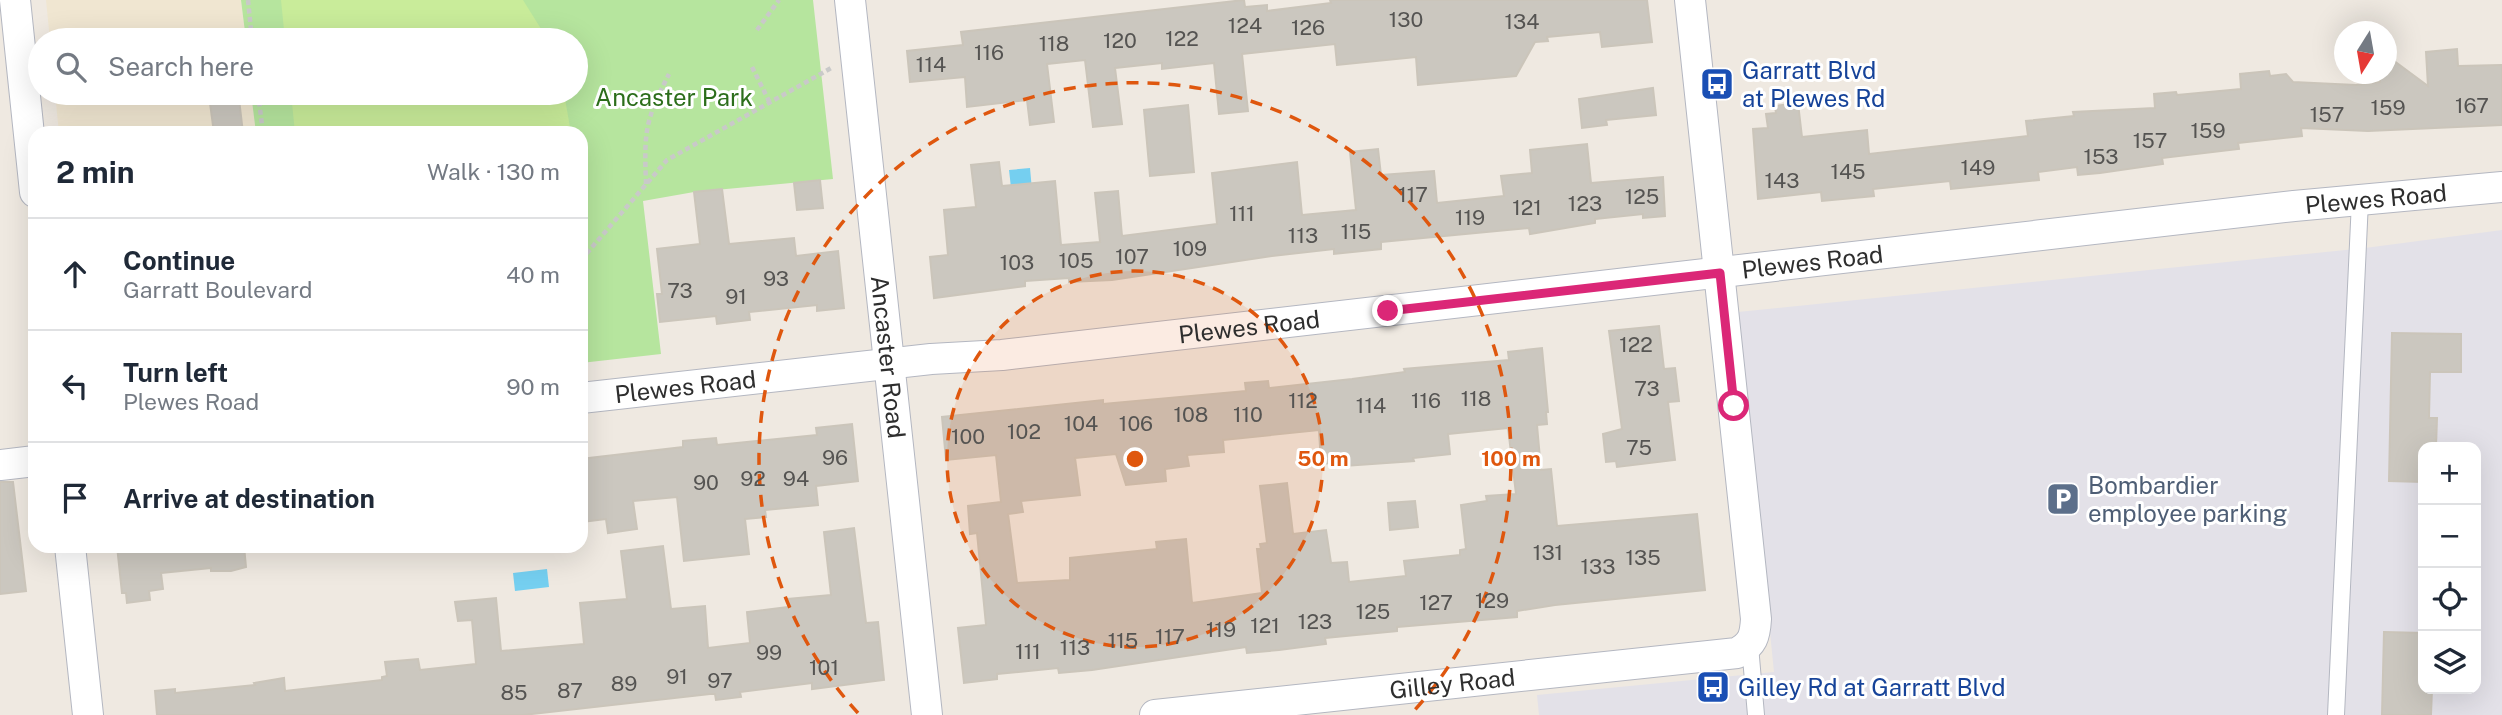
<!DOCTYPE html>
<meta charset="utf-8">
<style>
:root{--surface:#fff;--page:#f6f6f7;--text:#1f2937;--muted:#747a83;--line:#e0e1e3}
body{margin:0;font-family:"Public Sans",sans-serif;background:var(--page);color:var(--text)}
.controls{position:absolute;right:21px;bottom:21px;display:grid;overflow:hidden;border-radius:14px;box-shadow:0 7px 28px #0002}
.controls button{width:63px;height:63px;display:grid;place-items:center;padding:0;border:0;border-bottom:2px solid var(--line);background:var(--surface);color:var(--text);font:35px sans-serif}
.compass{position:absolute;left:2334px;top:21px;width:63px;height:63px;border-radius:50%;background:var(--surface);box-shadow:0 7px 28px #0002;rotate:191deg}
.stop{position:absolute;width:21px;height:21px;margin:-16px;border:5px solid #db2777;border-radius:50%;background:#fff}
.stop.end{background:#db2777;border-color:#fff;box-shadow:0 2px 7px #0008}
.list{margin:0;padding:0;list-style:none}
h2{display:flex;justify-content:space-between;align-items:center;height:91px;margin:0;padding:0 28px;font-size:30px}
h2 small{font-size:23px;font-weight:400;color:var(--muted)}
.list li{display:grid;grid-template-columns:46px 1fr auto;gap:21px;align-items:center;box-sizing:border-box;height:112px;padding:0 28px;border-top:2px solid var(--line)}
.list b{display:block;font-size:26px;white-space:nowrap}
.list p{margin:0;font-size:23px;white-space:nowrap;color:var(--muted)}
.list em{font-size:23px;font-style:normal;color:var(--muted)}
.icon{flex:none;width:38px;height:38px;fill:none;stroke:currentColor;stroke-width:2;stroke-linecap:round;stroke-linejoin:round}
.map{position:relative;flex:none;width:2502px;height:715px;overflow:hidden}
.search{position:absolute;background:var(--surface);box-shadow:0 7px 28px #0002;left:28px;top:28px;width:560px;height:77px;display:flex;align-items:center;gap:18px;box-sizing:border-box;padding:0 24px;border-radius:38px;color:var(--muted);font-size:26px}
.panel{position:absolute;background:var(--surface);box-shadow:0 7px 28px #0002;left:28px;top:126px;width:560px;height:427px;border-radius:21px}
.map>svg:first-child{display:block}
</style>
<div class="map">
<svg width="2502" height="715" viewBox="0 0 2502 715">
<rect width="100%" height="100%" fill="#efe9e1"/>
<path fill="#e3e1e8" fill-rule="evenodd" d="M2502,230V715H1539L1537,695L1774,672L1738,312L2365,248ZM2423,447H2476V689H2423Z"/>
<path fill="#f0e6d1" d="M46,0H241L246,40H50Z
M55,93H251L256,133H59Z"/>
<path fill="#b6e59e" d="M241,0H813L833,179L694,192L643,201L661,354L581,363V133H256L251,93H576V40H246Z"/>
<path fill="#c9ec9a" d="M281,0H523L548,40H285Z
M291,93H564L571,133H295Z"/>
<path fill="#75cff0" d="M1030,168L1034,212L1014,214L1009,170Z
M547,569L549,587L515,591L513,573Z"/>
<path fill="#cbc7bf" stroke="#cbc5ba" stroke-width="2" fill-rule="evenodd" d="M1244,0L1245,7L1267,5V11L1331,3L1330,0H1647L1652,42L1602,47L1600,32L1547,37L1548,41L1535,42L1516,76L1418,85L1416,57L1337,65L1335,44L1242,54L1248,111L1219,114L1214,63L1162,69V63L1115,68L1122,124L1093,127L1085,60L1047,64L1054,122L1030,125L1027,100L967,107L965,77L910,82L907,51L963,45L961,32Z
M2457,49L2458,66L2502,65V125L2368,131L2301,128L2302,136L2238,143L2239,149L2162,158L2163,164L2100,173L2078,175L2077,167L2038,172L2039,180L1951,189L1950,181L1873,189L1874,196L1822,201L1821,192L1758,199L1753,129L1768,128L1766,114L1776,113L1775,106L1798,103L1802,137L1867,130L1869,154L2028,136L2026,121L2074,116L2073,112L2155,108L2154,94L2176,92L2177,95L2241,89L2240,74L2269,71L2270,76L2286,74L2293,82L2356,85L2380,82L2379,74H2386V55L2428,86L2426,52Z
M1653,88L1656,115L1606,120L1607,125L1582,128L1579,99Z
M239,99L243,133H214L210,103Z
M1188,105L1194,172L1150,176L1144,110Z
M1587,144L1591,183L1663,177L1665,216L1643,218V214L1595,219V223L1530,234L1529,228L1381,242V249L1334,254V249L1272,256L1112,280L1069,282V278L1025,281V286L934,298L930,257L948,255L944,210L976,207L971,165L999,162L1002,186L1055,181L1061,245L1100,242L1095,193L1118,191L1122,236L1217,224L1212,173L1297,162L1302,215L1356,210L1350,152L1378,149L1381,175L1434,171L1437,203L1504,196L1501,176L1532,173L1530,150Z
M820,180L823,208L797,210L794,183Z
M722,189L729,244L794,238L796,256L838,251L844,308L817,311V305L749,312L750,320L717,324L716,316L660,322L657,294H662L657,249L700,244L694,192Z
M1659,326L1664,369L1675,368L1679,401L1668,402L1675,460L1617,467L1616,461L1606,462L1603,434L1622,429L1609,331Z
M2392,333L2461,334V372H2430L2429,418H2437L2436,447H2423V482L2389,481Z
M1542,348L1548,412H1546L1547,424L1537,425L1541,470L1551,469L1557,526L1697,514L1705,590L1555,605L1517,611V617L1397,627V631L1325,638L1326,644L1279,650L1247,653L1246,647L1092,670L1059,673L1058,668L997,674V679L964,683L958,628L986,625L977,533L970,534L968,506L1001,502L996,455L946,460L942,417L1103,400V404L1246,391L1245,383L1268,381L1269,388L1352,379L1405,372L1404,369L1509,360L1508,352ZM1508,428L1516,494L1486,496L1487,501L1461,505L1466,549L1460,550V555L1404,561L1406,576L1349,582L1347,562L1331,563L1326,530L1293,534L1287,483L1260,486L1267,543L1260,544L1261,549H1257L1262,593L1192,603L1186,539L1156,542L1157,549L1070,558V580L1017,583L1008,514L1023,512L1021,501L1080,495L1075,458L1116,454L1126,485L1166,481L1165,469L1189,466L1187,455L1224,452L1223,440L1319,430L1321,464L1343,462L1344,466L1414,461L1413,458L1450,454L1448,434Z
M852,424L858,481L816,486L818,505L765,510L766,517L745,519L749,554L684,561L677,497L633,501L637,529L608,533L606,519L581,522V459L683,447V441L716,438L717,445L817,435L816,428Z
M0,482H13L26,591L0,594Z
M1415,501L1418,527L1390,530L1388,503Z
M854,528L866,623L878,622L884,680L812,689V683L740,692L741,697L716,700L715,694H710L523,715H157L155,691L175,689V693L255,685L254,683L284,678L285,691L382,680V677L387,676L385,662L418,659L420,670L476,664L472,620L458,621L455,602L496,598L501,651L584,644L580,603L627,599L621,551L663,546L671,609L705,606L708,648L750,643L747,612L788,607V599L831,595L824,532Z
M117,546H244L246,567L231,571H211V568L161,573L163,589L149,591L150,600L127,603L126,593H122Z
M2384,632L2423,633V689H2432L2431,715H2382Z"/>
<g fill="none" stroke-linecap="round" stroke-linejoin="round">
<defs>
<path id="service" d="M1750,646L1756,715
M2336,715L2360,201"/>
<g id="minor">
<path d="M15,0L35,192"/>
<path id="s1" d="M850,0L927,715"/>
<path id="s2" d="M581,398L931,359L1002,355L2294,206L2502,187"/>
<path d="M0,465L35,461"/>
<path d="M70,546L88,715"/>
<path id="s3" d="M1155,715L1737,653C1753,644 1755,636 1756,619L1690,0"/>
</g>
</defs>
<use href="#service" stroke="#b4b7c1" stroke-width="18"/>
<use href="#minor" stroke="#b4b7c1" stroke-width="32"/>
<path stroke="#c9c9c9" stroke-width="4.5" stroke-dasharray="5 3.5" stroke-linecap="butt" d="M248,0L252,40
M757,30L779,0
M752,67L770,103
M258,93L263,133
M646,184C644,131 645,121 669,74
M581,260L667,160L833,67"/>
<use href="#service" stroke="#fff" stroke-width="16"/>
<use href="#minor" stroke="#fff" stroke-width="30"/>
</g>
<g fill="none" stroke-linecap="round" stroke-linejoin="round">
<path stroke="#db2777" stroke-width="9" d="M1388,311L1720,273L1734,406"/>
</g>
<circle cx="1135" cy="459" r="188" fill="#df570e" fill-opacity=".12"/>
<g fill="none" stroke="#df570e" stroke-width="3.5" stroke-dasharray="12 9">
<circle cx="1135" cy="459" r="188"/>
<path d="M858 713A376 376 0 1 1 1412 713"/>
</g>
<defs>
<symbol id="bus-square" viewBox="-11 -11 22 22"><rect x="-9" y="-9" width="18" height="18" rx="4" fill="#1a4fb4" stroke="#fff"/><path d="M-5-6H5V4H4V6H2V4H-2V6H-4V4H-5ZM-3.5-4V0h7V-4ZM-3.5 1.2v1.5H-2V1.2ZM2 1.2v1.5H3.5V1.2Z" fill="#fff"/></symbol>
<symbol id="parking-square" viewBox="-11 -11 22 22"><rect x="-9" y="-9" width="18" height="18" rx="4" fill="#5c6f8a" stroke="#fff"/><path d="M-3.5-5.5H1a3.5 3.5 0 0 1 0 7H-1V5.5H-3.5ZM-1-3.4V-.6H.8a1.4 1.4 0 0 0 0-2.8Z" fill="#fff"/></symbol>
</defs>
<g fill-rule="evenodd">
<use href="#bus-square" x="1698" y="65" width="38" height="38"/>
<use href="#parking-square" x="2044" y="480" width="38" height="38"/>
<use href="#bus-square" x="1694" y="668" width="38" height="38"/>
</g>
<g text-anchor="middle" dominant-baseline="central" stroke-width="6" stroke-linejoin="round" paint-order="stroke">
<g font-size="21" fill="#555452">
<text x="1406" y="19">130</text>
<text x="1522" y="21">134</text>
<text x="1245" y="25">124</text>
<text x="1308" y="27">126</text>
<text x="1182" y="38">122</text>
<text x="1120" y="40">120</text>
<text x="1054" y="43">118</text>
<text x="989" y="52">116</text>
<text x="931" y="64">114</text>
<text x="2472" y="105">167</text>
<text x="2388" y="107">159</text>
<text x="2327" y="114">157</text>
<text x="2208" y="130">159</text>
<text x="2150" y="140">157</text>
<text x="2101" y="156">153</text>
<text x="1978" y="167">149</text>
<text x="1848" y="171">145</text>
<text x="1782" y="180">143</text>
<text x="1413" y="194">117</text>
<text x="1642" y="196">125</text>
<text x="1585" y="203">123</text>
<text x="1527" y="207">121</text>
<text x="1242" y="213">111</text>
<text x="1470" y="217">119</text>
<text x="1356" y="231">115</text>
<text x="1303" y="235">113</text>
<text x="1190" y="248">109</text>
<text x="1132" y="256">107</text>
<text x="1076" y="260">105</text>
<text x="1017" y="262">103</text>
<text x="776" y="278">93</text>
<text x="680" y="290">73</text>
<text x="736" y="296">91</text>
<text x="1636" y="344">122</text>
<text x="1647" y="388">73</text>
<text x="1476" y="398">118</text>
<text x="1303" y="400">112</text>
<text x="1426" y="400">116</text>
<text x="1371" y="405">114</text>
<text x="1191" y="414">108</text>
<text x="1248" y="414">110</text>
<text x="1081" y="423">104</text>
<text x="1136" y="423">106</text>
<text x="1024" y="431">102</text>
<text x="968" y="436">100</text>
<text x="1639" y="447">75</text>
<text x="835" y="457">96</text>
<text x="753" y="478">92</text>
<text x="796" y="478">94</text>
<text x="706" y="482">90</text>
<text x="1548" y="552">131</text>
<text x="1643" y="557">135</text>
<text x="1598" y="566">133</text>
<text x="1492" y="600">129</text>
<text x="1436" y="602">127</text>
<text x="1373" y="611">125</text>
<text x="1315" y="621">123</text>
<text x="1265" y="625">121</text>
<text x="1221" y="629">119</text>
<text x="1170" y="636">117</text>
<text x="1123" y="640">115</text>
<text x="1075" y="647">113</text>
<text x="1028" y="651">111</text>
<text x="769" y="652">99</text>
<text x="824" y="667">101</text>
<text x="677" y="676">91</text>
<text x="720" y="680">97</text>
<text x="624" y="683">89</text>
<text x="570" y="690">87</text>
<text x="514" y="692">85</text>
</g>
<g font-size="24" fill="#164399" stroke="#fff" text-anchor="start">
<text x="1742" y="70">Garratt Blvd<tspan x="1742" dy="28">at Plewes Rd</tspan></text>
<text x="1738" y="687">Gilley Rd at Garratt Blvd</text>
</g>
<g font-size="24" fill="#2c6e1b" stroke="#fff">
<text x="674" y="97">Ancaster Park</text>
</g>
<g font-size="24" fill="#2e2e2e" stroke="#fff">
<text stroke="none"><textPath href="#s2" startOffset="1806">Plewes Road</textPath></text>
<text stroke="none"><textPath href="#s2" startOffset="1239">Plewes Road</textPath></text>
<text stroke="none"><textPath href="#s2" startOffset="672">Plewes Road</textPath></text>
<text stroke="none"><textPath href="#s1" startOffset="359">Ancaster Road</textPath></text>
<text stroke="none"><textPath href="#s2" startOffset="105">Plewes Road</textPath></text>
<text stroke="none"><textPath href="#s3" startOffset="299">Gilley Road</textPath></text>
</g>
<g font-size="24" fill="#4e5e75" stroke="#fff" text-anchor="start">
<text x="2088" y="485">Bombardier<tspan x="2088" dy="28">employee parking</tspan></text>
</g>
</g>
<circle cx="1135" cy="459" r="10" fill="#df570e" stroke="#fff" stroke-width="3.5"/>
<g font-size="21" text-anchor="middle" font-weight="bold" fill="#df570e" stroke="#fff" stroke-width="6" stroke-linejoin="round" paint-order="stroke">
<text x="1323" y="466">50 m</text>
<text x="1511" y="466">100 m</text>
</g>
</svg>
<div class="controls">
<button>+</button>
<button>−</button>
<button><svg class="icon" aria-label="locate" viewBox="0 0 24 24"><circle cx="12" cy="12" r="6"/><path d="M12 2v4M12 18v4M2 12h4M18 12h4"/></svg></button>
<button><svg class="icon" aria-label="layers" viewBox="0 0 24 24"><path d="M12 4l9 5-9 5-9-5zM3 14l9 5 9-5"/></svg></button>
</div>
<svg class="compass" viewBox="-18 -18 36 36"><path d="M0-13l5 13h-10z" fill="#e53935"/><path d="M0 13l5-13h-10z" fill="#747a83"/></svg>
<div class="stop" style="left:1734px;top:406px"></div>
<div class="stop end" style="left:1388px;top:311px"></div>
<div class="search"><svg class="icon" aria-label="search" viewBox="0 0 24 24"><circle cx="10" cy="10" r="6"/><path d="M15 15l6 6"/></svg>Search here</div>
<section class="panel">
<h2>2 min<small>Walk · 130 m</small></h2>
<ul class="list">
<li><svg class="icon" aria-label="ahead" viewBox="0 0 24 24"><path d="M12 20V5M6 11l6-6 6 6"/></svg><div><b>Continue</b><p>Garratt Boulevard</p></div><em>40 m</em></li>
<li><svg class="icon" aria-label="left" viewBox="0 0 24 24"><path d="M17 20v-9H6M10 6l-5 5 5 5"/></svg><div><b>Turn left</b><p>Plewes Road</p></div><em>90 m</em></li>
<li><svg class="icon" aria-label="arrive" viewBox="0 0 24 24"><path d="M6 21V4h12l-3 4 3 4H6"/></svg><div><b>Arrive at destination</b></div></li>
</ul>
</section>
</div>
